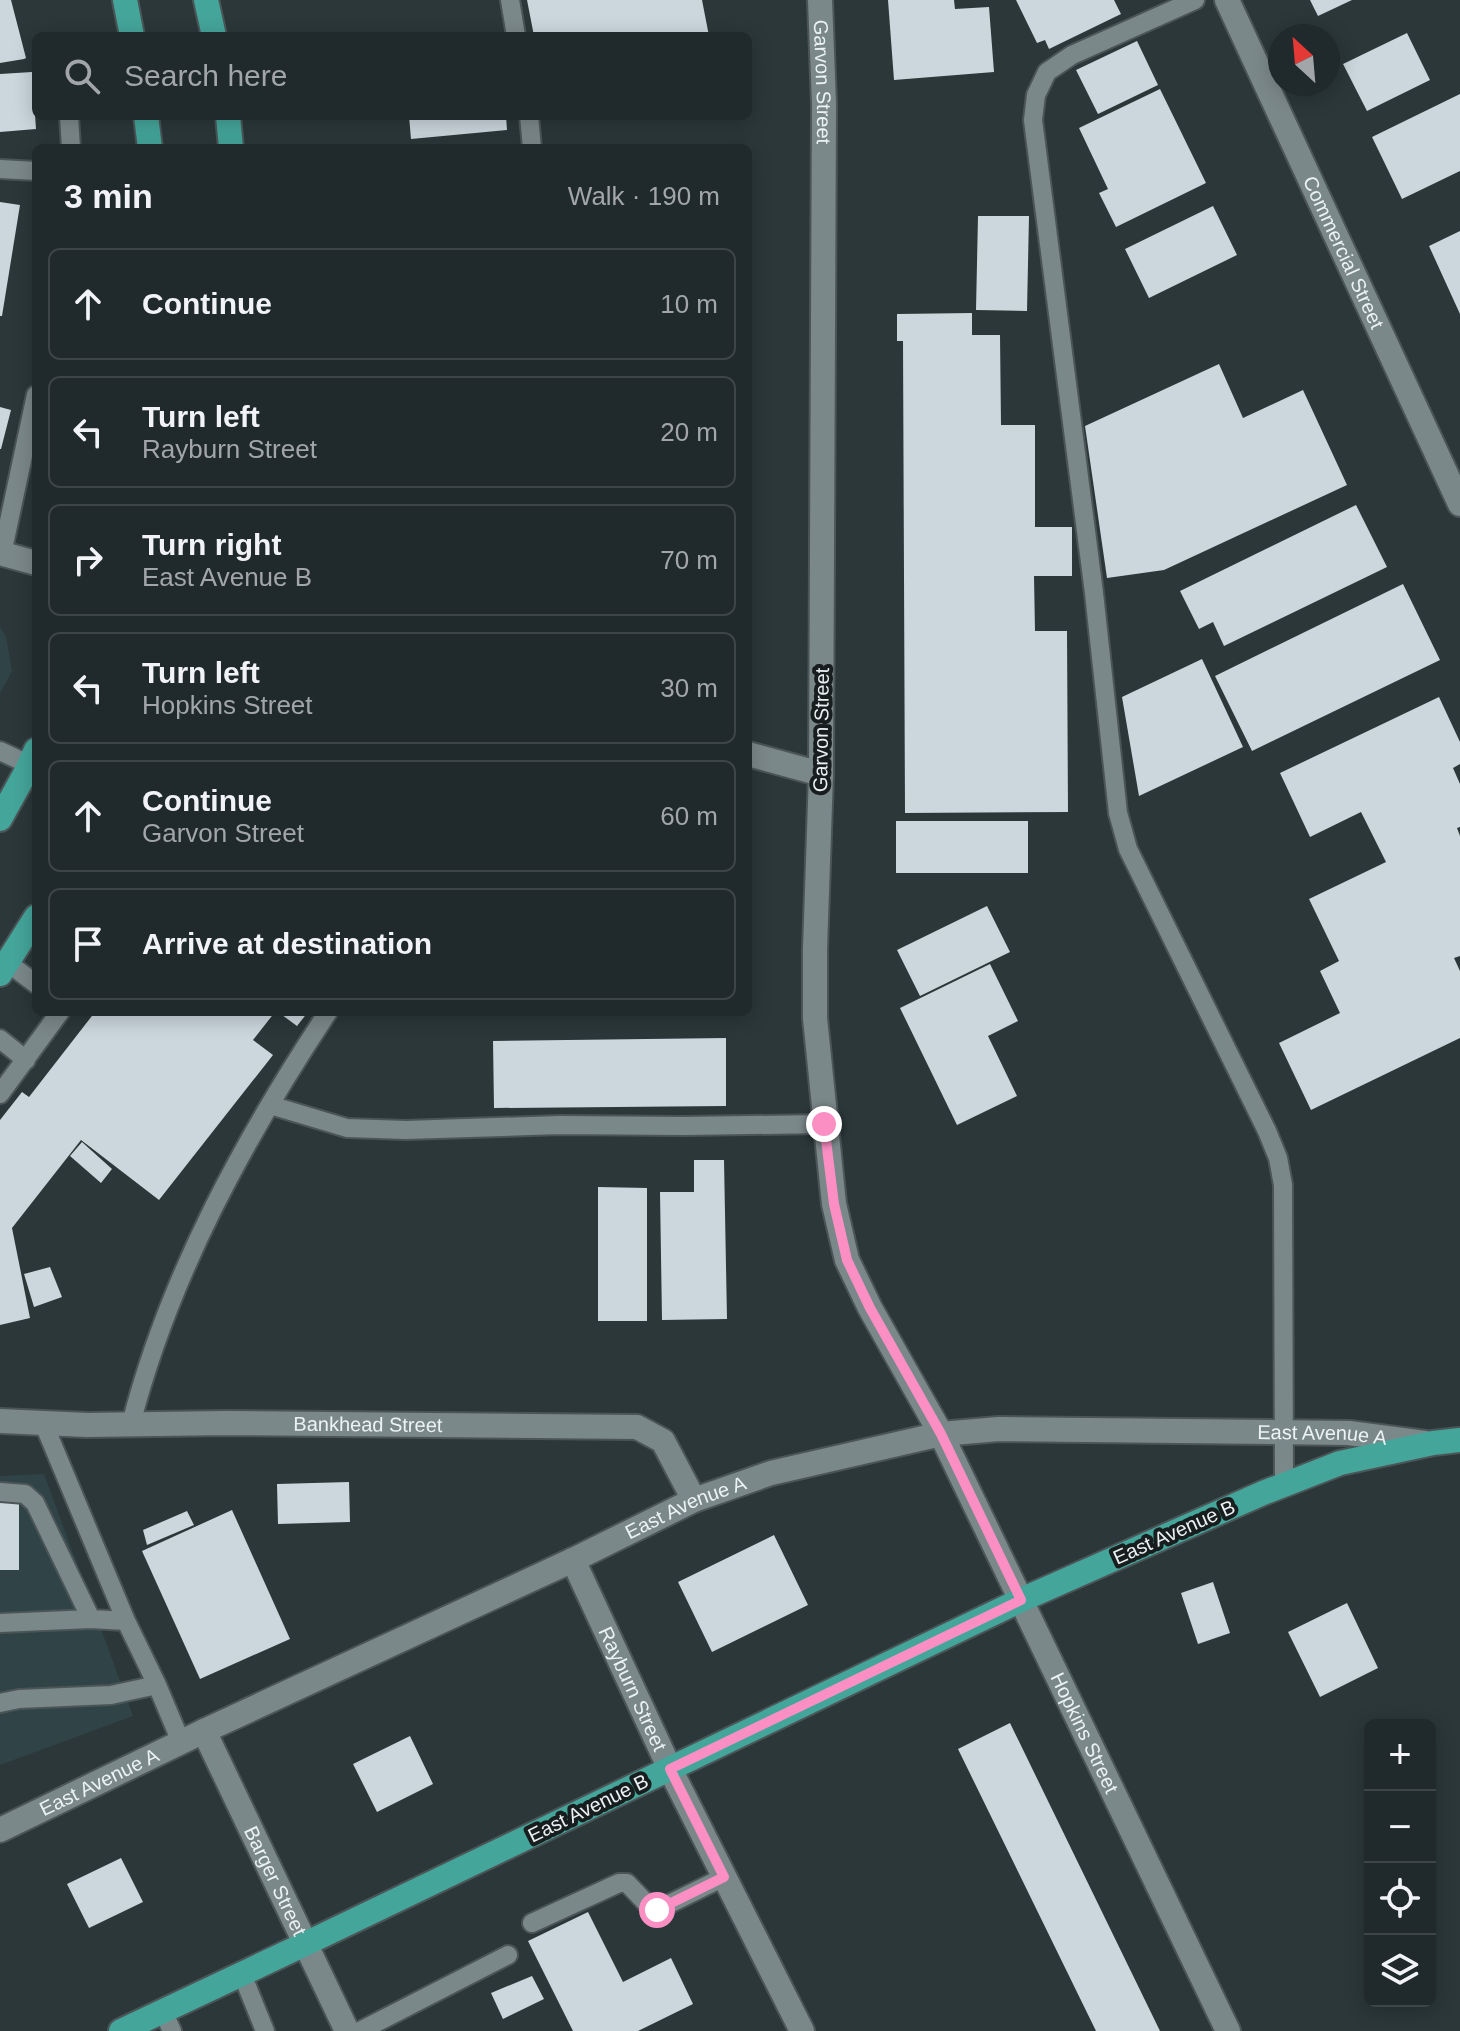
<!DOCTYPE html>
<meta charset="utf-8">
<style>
:root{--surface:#20292b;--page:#2d3537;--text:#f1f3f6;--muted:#a2a6a9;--line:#3d4547}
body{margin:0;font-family:Helvetica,sans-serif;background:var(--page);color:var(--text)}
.controls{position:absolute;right:24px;bottom:24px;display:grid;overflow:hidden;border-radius:12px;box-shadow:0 4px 20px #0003}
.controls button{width:72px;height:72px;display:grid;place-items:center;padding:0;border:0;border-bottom:2px solid var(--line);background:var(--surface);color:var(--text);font:40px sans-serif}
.compass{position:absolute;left:1268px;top:24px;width:72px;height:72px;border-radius:50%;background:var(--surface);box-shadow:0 4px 20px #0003;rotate:334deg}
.stop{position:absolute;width:24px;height:24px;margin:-18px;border:6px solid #fb8fc4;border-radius:50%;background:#fff}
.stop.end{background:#fb8fc4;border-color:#fff;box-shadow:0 2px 8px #0008}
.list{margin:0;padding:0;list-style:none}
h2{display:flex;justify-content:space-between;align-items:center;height:104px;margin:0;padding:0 32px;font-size:34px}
h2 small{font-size:26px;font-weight:400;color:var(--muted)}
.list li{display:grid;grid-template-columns:52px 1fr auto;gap:24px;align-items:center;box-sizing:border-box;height:112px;margin:0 16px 16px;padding:0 16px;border:2px solid var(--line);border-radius:12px}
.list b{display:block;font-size:30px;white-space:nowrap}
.list p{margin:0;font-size:26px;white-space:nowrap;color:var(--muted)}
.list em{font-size:26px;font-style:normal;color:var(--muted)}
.icon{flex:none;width:44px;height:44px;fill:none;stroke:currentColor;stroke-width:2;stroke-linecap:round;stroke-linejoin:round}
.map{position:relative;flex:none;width:1460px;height:2031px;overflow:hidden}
.search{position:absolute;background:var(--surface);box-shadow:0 4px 20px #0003;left:32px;top:32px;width:720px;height:88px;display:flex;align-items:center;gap:20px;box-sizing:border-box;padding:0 28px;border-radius:12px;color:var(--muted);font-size:30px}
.panel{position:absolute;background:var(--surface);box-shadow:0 4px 20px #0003;left:32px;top:144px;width:720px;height:872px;border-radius:12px}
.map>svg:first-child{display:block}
</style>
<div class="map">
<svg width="1460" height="2031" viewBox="0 0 1460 2031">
<rect width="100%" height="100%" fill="#2b3739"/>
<path fill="#304448" d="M0,627L6,637L12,671L0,693Z
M44,1474L133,1716L0,1765V1476Z"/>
<path fill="#cbd6dd" d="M0,0H11L26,58L24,59L0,63Z
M527,0H702L709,36H534Z
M888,0H954L955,9L989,7L994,72L894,80Z
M1016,0H1114L1121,14L1049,49L1045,40L1037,43Z
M1310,0H1352L1318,16Z
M1407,33L1430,80L1367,111L1343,64Z
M1137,41L1158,85L1098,114L1076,70Z
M32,72L36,129L0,132V74Z
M1160,89L1206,183L1116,227L1099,193L1108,189L1079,128Z
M1460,94V171L1402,199L1372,137Z
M409,116H506L507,130L411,139Z
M0,202L20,205L2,316H0Z
M1213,206L1237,255L1149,298L1125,249Z
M978,216H1029L1027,311L976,310Z
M1460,231V314L1429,246Z
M972,313V335H1000L1001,425H1035V527H1072V576H1034L1035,631H1067L1068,812L905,813L903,341H897V314Z
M1219,364L1243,418L1303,390L1347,485L1164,570L1107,578L1085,426Z
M0,407L11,410L1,449H0Z
M1356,505L1387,567L1224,646L1213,622L1199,629L1180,591Z
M1403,584L1440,660L1252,751L1215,676Z
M1202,659L1243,747L1139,796L1122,697Z
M1439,697L1460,742V764L1453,768L1460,784V827L1457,828L1460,836V956L1454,958L1460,971V1038L1311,1110L1279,1043L1340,1013L1320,971L1339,961L1309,899L1386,862L1361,812L1310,837L1280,773Z
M896,821H1028V873H896Z
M987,906L1010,952L920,996L897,950Z
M990,964L1018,1021L988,1036L1017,1096L957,1125L900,1008Z
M95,1012H275L253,1040L273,1055L159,1200L81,1140L12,1228L30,1318L0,1325V1120L22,1092L29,1097Z
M278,1012H308L297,1026Z
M726,1038V1106L494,1108L493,1041Z
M82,1142L112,1169L101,1183L70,1156Z
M694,1160H724L727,1319L662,1320L660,1192H694Z
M598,1187L647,1188V1321H598Z
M50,1267L62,1297L34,1307L24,1274Z
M349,1482L350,1522L278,1524L277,1484Z
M0,1502H19V1570H0Z
M232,1510L290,1639L200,1679L142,1551Z
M187,1511L194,1525L147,1545L143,1530Z
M774,1535L808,1605L712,1652L678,1582Z
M1213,1582L1230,1633L1198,1644L1181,1593Z
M1347,1603L1378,1668L1320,1697L1288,1632Z
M1010,1723L1160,2031H1096L958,1749Z
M410,1736L433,1784L377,1812L353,1764Z
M121,1858L143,1902L89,1928L67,1884Z
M588,1912L623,1982L671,1958L693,2004L638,2031H573L528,1941Z
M532,1976L544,1999L503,2019L491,1993Z"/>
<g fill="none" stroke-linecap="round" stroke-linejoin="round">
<defs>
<path id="lane" d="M510,0L516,36
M1195,0L1072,55L1047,72L1036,95L1033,120L1094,593L1118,813L1128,849L1267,1131L1278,1158L1283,1185L1284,1485
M69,116L71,148
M529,116L532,148
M0,169L36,171
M2,554L36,395
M0,751L30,765
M8,963L36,984
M0,1039L26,1060
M0,1094L60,1012
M270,1105L347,1128L406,1130L560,1125L684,1126L824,1124
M131,1424C169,1276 244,1139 328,1012
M0,1492L25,1494L35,1503L91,1619
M126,1621L157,1685L181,1742
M0,1623L91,1619L126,1621L43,1422
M0,1703L19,1699L111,1695L157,1685
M532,1923L619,1883H627L649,1906L657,1910L724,1877
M242,1974L265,2031
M163,2011L172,2031
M360,2031L508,1955"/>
<g id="street">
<path id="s1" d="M820,0L824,104L821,774L815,949V1018L834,1204L847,1260L870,1308L941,1434L1228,2031"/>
<path id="s2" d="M1227,0L1460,504"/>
<path d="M748,754L821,774"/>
<path id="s3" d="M0,1421L87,1425L227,1423L637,1427L663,1441L694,1500"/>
<path id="s4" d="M573,1560L670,1769L802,2031"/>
<path id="s5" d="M204,1731L347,2031"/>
<path id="s6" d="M0,1830L204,1731L573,1560L694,1500L771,1473L941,1434L999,1429L1349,1433L1425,1443"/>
</g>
<path id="secondary" d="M0,553L36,563"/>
<path id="primary" d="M125,0L132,36
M206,0L214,36
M146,116L150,148
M228,116L231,148
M0,819L26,772L36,750
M0,974L36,917
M121,2031L305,1944L1021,1600L1263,1493L1340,1463L1433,1443L1460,1440"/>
</defs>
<use href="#lane" stroke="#4b5557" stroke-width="22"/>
<use href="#street" stroke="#4b5557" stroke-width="28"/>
<use href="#secondary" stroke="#4b5557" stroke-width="28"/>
<use href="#primary" stroke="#4b5557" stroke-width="28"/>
<use href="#lane" stroke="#7b888a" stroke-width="18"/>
<use href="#street" stroke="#7b888a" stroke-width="24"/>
<use href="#secondary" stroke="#7b888a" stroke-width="24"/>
<use href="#primary" stroke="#44a59a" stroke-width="24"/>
</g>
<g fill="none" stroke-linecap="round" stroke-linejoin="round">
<path stroke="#fb8fc4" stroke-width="10" d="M657,1910L724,1877L670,1769L1021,1600L941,1434L870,1308L847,1260L834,1204L824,1124"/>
</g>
<g text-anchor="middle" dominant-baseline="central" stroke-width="8" stroke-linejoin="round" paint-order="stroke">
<g font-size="20" fill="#ebf2f4" stroke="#181d1e">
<text stroke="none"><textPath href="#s1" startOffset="82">Garvon Street</textPath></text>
<text stroke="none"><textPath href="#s2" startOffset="278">Commercial Street</textPath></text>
<text transform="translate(821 730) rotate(-89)">Garvon Street</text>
<text stroke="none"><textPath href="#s3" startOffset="368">Bankhead Street</textPath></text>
<text stroke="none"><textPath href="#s6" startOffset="1406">East Avenue A</textPath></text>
<text stroke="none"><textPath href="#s6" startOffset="758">East Avenue A</textPath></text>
<text transform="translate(1174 1532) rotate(-24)">East Avenue B</text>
<text stroke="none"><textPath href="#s4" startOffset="142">Rayburn Street</textPath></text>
<text stroke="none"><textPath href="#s1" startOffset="1792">Hopkins Street</textPath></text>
<text stroke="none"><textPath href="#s6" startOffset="110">East Avenue A</textPath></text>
<text transform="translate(588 1808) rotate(-26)">East Avenue B</text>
<text stroke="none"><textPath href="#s5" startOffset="166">Barger Street</textPath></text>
</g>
</g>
</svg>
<div class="controls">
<button>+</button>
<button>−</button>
<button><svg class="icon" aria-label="locate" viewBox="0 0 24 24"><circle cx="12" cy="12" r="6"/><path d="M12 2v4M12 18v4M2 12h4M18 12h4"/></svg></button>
<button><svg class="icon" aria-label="layers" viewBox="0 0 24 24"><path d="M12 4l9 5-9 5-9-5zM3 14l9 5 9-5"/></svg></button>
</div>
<svg class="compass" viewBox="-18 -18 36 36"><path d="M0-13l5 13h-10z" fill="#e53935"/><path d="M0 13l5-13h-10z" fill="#a2a6a9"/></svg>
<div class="stop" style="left:657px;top:1910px"></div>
<div class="stop end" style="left:824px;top:1124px"></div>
<div class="search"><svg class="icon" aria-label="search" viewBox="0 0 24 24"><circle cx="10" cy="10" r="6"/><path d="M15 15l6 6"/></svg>Search here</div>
<section class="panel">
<h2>3 min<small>Walk · 190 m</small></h2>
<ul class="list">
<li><svg class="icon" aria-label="ahead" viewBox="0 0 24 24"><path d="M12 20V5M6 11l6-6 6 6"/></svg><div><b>Continue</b></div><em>10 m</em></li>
<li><svg class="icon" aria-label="left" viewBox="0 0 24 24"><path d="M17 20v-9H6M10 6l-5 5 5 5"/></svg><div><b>Turn left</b><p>Rayburn Street</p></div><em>20 m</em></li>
<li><svg class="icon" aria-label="right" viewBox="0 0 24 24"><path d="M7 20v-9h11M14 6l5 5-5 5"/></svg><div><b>Turn right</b><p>East Avenue B</p></div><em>70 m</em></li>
<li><svg class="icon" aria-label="left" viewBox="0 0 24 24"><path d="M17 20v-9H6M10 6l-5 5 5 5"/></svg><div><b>Turn left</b><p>Hopkins Street</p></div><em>30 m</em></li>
<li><svg class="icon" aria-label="ahead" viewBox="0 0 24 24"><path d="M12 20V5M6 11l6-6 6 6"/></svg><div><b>Continue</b><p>Garvon Street</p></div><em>60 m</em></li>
<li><svg class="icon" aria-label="arrive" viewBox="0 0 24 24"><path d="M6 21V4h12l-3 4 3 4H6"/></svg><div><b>Arrive at destination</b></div></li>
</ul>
</section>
</div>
